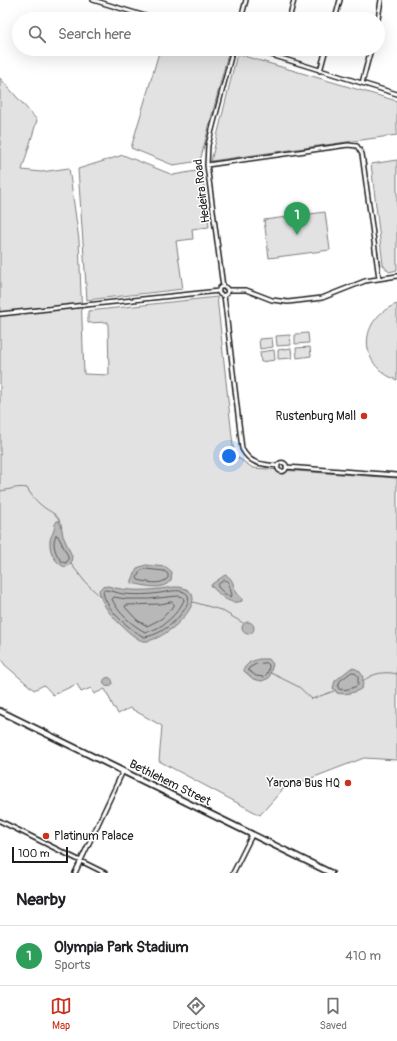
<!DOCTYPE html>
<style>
:root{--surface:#fff;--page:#f2f2f2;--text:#202124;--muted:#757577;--line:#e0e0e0;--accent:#c8321e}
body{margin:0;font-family:Pangolin,sans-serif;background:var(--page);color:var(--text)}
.scale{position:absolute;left:12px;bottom:10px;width:56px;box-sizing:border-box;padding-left:4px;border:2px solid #1c1c1c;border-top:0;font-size:11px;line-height:14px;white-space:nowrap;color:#1c1c1c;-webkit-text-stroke:3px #fff;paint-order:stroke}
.you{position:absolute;left:229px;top:456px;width:14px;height:14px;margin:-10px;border:3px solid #fff;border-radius:50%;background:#1a73e8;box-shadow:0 0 0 6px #1a73e833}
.badge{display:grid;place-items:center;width:26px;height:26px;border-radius:50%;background:var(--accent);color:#fff;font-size:13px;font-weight:700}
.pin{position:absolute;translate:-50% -33px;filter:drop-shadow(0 1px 2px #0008)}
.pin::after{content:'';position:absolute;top:21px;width:14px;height:12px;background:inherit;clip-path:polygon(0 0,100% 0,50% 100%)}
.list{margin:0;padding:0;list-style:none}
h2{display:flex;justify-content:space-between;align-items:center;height:52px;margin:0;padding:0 16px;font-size:17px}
h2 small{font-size:13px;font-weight:400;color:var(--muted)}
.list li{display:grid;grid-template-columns:26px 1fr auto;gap:12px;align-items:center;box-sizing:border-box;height:60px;padding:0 16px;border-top:1px solid var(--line)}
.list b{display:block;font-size:15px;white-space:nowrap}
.list p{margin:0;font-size:13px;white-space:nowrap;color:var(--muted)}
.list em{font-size:13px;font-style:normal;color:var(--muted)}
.icon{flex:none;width:22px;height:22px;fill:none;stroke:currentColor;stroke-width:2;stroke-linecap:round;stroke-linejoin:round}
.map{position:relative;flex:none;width:397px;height:873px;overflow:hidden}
.search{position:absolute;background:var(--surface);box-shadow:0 4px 16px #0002;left:12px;right:12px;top:12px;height:44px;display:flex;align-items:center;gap:10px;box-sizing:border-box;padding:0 14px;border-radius:22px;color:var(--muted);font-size:15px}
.sheet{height:112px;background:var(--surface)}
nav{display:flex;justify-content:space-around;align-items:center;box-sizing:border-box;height:56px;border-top:1px solid var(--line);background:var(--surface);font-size:11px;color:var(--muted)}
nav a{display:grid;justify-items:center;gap:2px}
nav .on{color:var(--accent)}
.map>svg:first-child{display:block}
</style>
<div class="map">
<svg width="397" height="873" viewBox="0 0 397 873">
<rect width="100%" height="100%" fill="#fff"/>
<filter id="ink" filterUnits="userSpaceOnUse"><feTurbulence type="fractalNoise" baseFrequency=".025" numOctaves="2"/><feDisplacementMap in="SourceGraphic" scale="8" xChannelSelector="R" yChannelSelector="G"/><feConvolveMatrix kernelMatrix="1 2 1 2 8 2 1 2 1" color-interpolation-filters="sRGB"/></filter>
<g filter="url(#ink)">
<path fill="#e2e2e2" stroke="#7f7f7f" d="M160,49L229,50L200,161L173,165L131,148Z
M237,54L397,101V135L211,161Z
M0,78L37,120L22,170L41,172L69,168L79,240L84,374L109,375L108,322L88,323V311L217,297L234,455L253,468L397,478V760L364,758L283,789L260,815L159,761L162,726L130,708L118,714L115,708H114L105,689L94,694L91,688L81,692L77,684L53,695L44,685L34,690L5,665L0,658Z
M123,155L173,175L202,170L209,227L192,229L193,239L176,241L183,289L87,300L78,169Z
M397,160V270L389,272L383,265L371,164Z
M325,212L330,250L269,258L264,220Z
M397,304V380C357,366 358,318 397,304Z
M308,333L309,343L295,344V334Z
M290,335L291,345L277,346L276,336Z
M272,338L273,347L260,349L259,339Z
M310,347L311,356L297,358L296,348Z
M291,348L292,358L278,359V350Z
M274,350L275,360L261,362L260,352Z"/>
<path fill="#b8b8b8" stroke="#7a7a7a" d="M57,521H59L61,524L63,536L72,556L71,564L65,567C55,563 49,552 50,541C50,537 53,534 54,530C55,526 54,525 57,521Z
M146,565L166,567L172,572L171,580C162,592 144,585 131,583L137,568Z
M225,575C236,578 231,591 242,598V601C228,606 220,594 211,586L212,584Z
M108,586C124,591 143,591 159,589C169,588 178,585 186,589C211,600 162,644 143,641C137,640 126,630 121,625C111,616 101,604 99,590L102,587Z
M242 628a6 6 0 1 1 12 0a6 6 0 1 1-12 0Z
M259,659H269L273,664L269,678L262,681L253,679L244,671V668L250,662Z
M351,668C362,668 365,679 362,688C356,693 344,695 337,693L333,688L335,681Z
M103.5 682a4.5 4.5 0 1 1 9 0a4.5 4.5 0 1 1-9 0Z"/>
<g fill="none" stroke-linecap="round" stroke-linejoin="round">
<path stroke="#5a5a5a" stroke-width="1" d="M56,535L58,536L68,556V560L66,563L62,562C56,555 51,544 56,535Z
M146,569L164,571L168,574V578C161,586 146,582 138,580L137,578L140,571Z
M224,580L228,581L232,595L231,597L225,594L218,587V585Z
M105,590C111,590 117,593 123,594C135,595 148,595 160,593C168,592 177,589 184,592C199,599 173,624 166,628C159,633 152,636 144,637C128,628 106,610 103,592Z
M179,596L183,597L184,600C178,614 161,630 145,632C132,625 118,613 112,599L114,597L126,599H148Z
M172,602L174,604V606L161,619L147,626L137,620L125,607L126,605L160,604Z
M267,663L269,665C269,669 268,674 264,677L256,676L248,670L249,668L256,664Z
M352,672L355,673L358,676V685C354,688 344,691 339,689L338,687L340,681Z"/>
<path stroke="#7a7a7a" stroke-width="1" d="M0,491C10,490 17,486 27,488C31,495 35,500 41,505C50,513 57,512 61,524
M71,564L86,583L100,596
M193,602L221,610L243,623
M271,673L299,687L312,699L334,691
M363,681C373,673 385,671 397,674"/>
<defs>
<path id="minor" d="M93,0L155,19
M241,19L246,0
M289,19L294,0
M335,19L340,0
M378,19L381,0
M252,49L397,94
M278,57L281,49
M320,71L326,49
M362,83L371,49
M207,165L348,145L357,146L362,154L379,278
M218.5 291a4.5 4.5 0 1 1 9 0a4.5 4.5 0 1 1-9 0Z
M223,287L207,165L208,145L233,49
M228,290H246L272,300L288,302L322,298L365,281L397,276
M224,295L242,449C251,465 261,464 278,466
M0,314L219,291
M277.5 467a4.5 4.5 0 1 1 9 0a4.5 4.5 0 1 1-9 0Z
M286,467L397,475
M0,821L105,873
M75,873L123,771
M233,873L252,835"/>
<path id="secondary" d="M0,711L331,873"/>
</defs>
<use href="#minor" stroke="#1c1c1c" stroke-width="6"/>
<use href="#secondary" stroke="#1c1c1c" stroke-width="8"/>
<use href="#minor" stroke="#fff" stroke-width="3"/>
<use href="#secondary" stroke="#fff" stroke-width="4.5"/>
</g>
</g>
<g fill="#c8321e" stroke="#fff" stroke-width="1.5">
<circle cx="364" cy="416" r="4"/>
<circle cx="348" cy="783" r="4"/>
<circle cx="46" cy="836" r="4"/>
</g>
<g text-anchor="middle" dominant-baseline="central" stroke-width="3" stroke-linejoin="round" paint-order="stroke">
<g font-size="12" fill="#1c1c1c" stroke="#fff">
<text transform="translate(202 191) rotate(-97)">Hedeira Road</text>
<text transform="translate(170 783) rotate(26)">Bethlehem Street</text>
</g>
<g font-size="12" fill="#1c1c1c" stroke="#fff" text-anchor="end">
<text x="356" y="416">Rustenburg Mall</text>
<text x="340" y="783">Yarona Bus HQ</text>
<text x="54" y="836" text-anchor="start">Platinum Palace</text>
</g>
</g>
</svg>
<div class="scale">100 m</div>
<div class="you"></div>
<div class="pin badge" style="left:297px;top:235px;background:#2e9e5b">1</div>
<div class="search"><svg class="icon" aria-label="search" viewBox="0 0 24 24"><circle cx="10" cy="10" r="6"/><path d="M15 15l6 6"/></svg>Search here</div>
</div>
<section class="sheet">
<h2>Nearby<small></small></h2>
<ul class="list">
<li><span class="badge" style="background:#2e9e5b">1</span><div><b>Olympia Park Stadium</b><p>Sports</p></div><em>410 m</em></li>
</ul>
</section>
<nav>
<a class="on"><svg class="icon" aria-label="map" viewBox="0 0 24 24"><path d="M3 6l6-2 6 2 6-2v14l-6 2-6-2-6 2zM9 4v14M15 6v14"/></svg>Map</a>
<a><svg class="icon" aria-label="directions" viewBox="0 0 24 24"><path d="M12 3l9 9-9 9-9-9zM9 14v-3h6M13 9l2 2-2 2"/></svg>Directions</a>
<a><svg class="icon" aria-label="saved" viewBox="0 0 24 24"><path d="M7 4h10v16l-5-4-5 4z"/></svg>Saved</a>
</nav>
